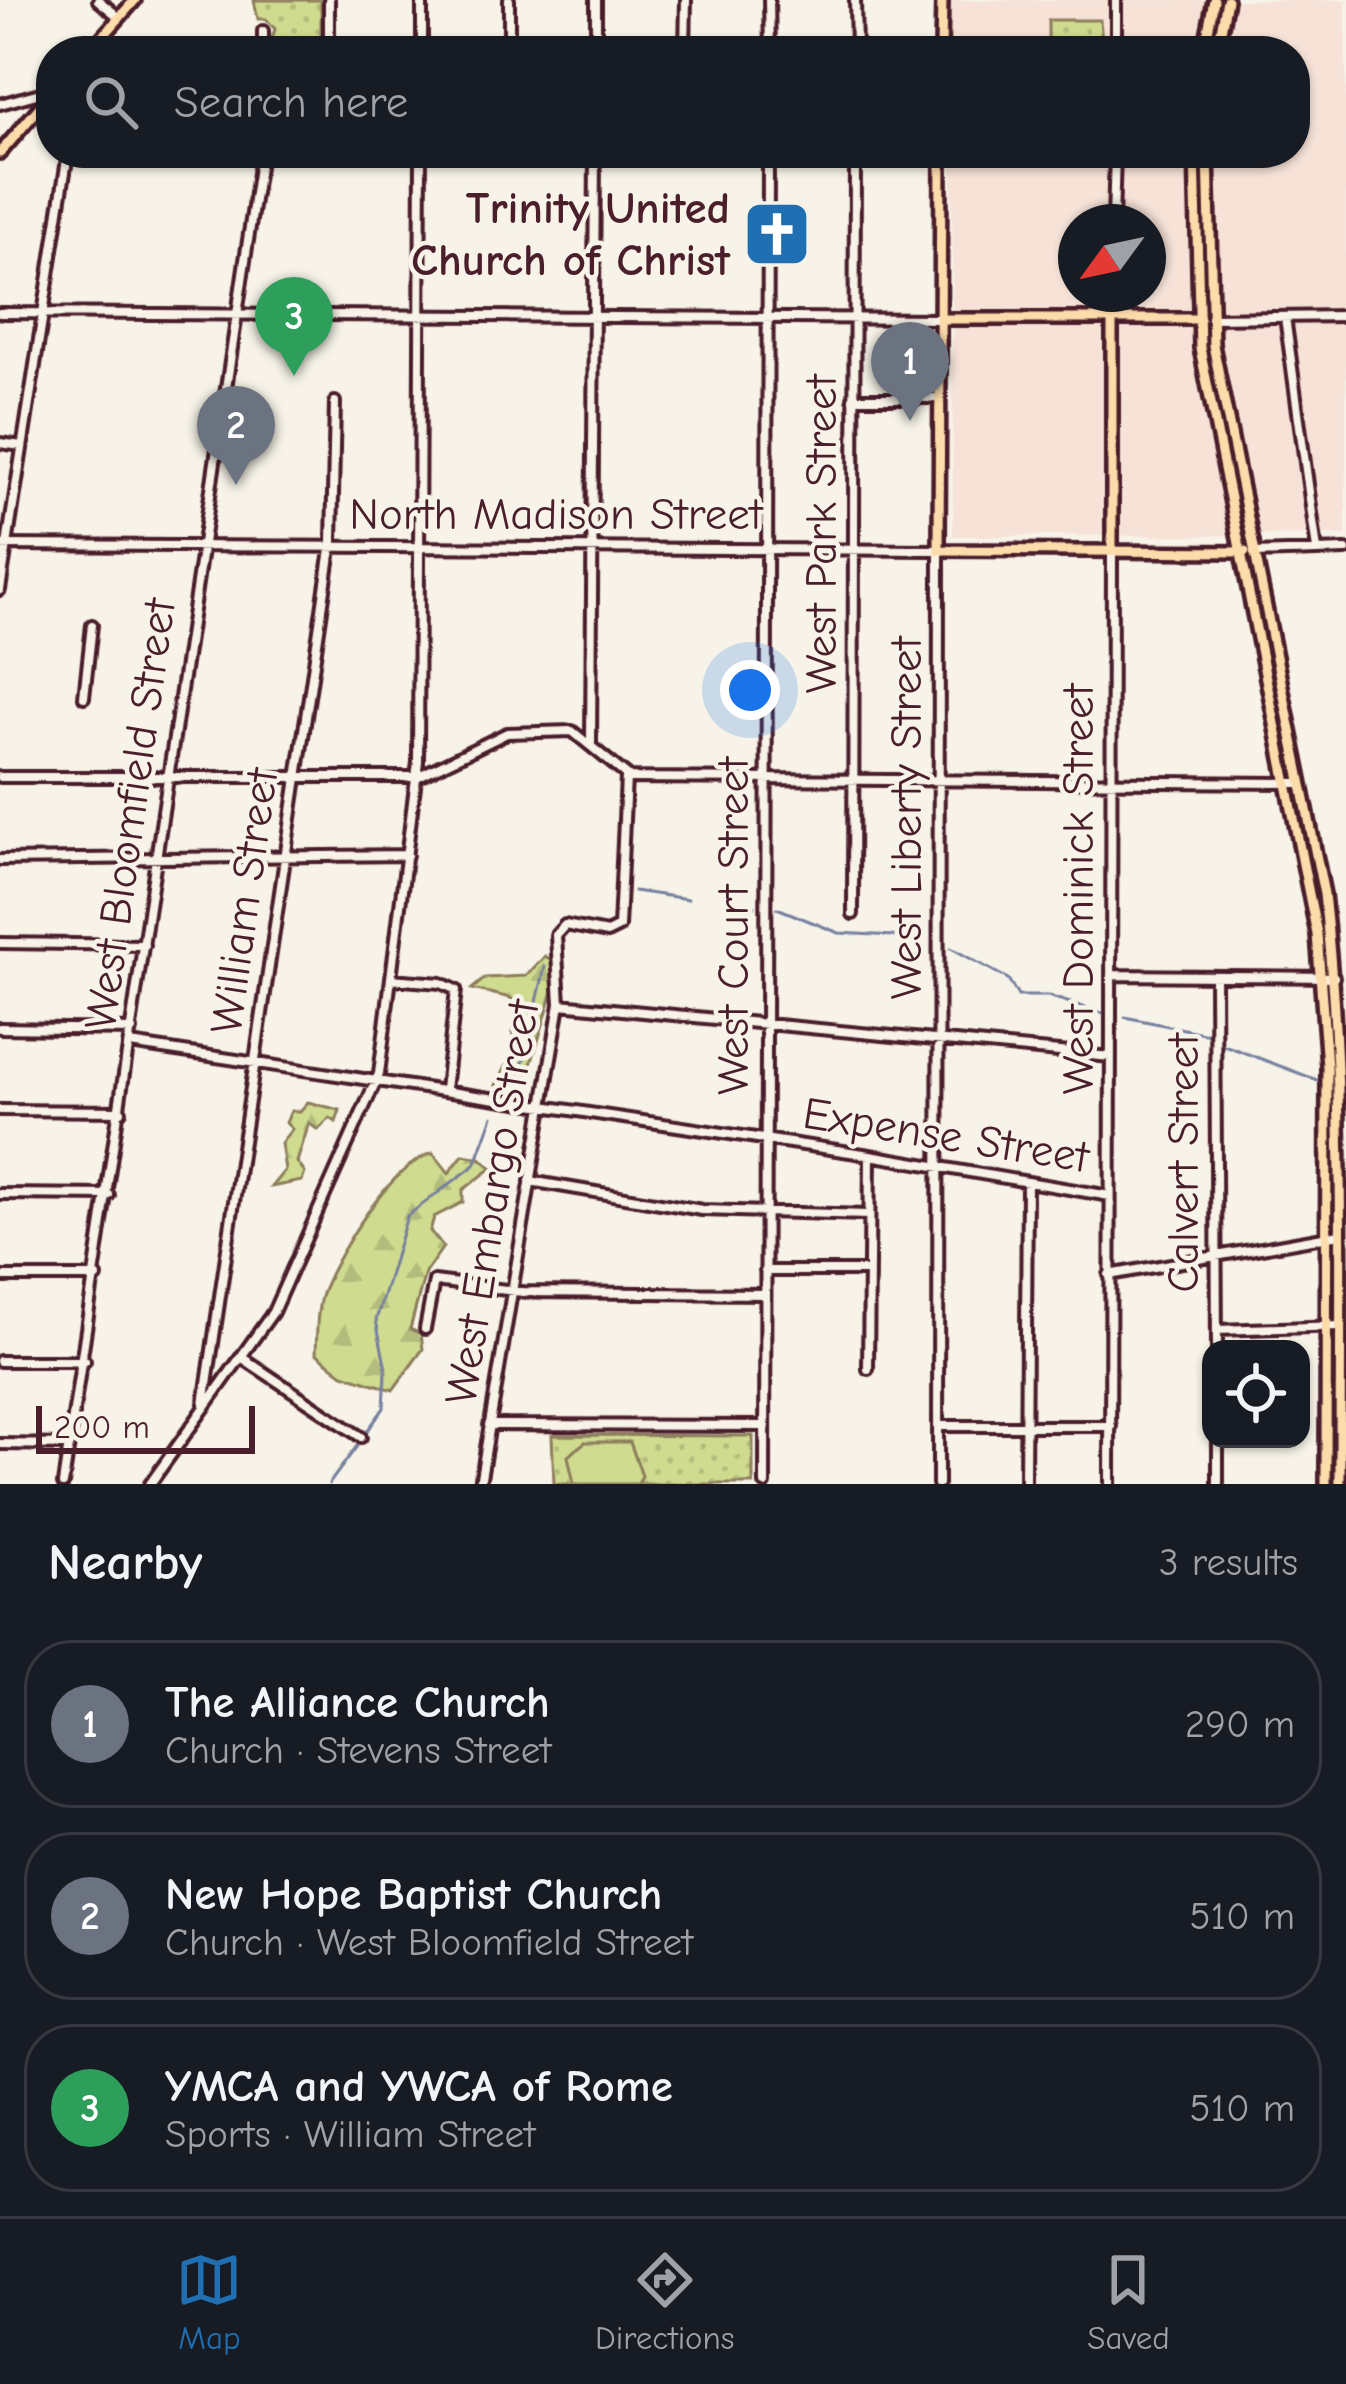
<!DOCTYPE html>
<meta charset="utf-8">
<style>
:root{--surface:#171b24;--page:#20242c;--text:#f1f3f6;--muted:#9ea1a6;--line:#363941;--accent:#1f6fb2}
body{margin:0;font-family:"Comic Neue",sans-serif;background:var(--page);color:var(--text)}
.controls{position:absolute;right:36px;bottom:36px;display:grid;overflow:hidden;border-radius:24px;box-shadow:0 3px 9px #0004}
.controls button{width:108px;height:108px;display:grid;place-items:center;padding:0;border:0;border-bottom:3px solid var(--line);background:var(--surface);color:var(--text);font:60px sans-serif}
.compass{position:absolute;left:1058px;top:204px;width:108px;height:108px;border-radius:50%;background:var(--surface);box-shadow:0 3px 9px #0004;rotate:237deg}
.scale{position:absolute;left:36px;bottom:30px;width:219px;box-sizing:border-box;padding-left:12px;border:6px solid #4a1f2b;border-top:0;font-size:33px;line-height:42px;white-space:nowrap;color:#4a1f2b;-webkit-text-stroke:9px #f7f3e8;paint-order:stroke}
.you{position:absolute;left:750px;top:690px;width:42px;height:42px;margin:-30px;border:9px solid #fff;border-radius:50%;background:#1a73e8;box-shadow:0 0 0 18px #1a73e833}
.badge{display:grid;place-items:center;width:78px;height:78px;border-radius:50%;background:var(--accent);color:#fff;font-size:39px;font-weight:700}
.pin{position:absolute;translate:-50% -99px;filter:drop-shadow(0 3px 6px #0008)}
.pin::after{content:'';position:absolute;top:63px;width:42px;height:36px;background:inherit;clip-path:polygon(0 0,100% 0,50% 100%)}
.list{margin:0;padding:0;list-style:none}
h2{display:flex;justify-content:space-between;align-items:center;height:156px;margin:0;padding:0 48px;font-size:51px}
h2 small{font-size:39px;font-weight:400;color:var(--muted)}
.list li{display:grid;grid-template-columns:78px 1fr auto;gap:36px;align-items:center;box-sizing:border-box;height:168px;margin:0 24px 24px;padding:0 24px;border:3px solid var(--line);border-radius:48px}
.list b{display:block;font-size:45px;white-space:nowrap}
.list p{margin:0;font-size:39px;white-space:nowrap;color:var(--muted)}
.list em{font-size:39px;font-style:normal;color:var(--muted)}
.icon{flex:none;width:66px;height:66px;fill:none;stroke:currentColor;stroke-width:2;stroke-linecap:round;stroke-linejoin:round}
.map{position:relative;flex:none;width:1346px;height:1484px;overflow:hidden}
.search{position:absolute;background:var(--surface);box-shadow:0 3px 9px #0004;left:36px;right:36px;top:36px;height:132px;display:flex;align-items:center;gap:30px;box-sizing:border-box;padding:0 42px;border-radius:48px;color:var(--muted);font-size:45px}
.sheet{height:732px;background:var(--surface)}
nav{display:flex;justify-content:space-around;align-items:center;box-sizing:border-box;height:168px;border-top:3px solid var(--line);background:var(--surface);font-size:33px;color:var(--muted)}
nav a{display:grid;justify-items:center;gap:6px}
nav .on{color:var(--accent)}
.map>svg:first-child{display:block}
</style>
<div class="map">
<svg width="1346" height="1484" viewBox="0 0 1346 1484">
<defs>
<pattern id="grass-dots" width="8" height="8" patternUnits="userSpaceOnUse" patternTransform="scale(3)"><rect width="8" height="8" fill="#cfdb8e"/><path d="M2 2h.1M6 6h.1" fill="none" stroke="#b3bc7b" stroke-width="1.8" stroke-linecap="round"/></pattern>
<pattern id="forest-firs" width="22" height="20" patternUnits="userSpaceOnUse" patternTransform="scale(3)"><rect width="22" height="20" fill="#cfdb8e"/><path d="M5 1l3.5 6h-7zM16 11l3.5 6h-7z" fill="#b3bc7b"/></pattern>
</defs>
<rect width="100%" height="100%" fill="#f7f3e8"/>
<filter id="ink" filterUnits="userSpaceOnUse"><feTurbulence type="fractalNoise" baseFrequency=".00833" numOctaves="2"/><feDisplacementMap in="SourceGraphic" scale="24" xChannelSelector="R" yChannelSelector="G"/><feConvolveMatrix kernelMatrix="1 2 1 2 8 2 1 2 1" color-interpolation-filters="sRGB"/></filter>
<g filter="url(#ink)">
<path fill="#f6e2d7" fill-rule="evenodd" d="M950,0H1346V535L953,536L952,153H1295V51H950ZM1076,222H1148V294H1076Z"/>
<path fill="url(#grass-dots)" stroke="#8c7d5c" stroke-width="3" d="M254,0H321V51H268L275,29L266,19H258Z
M1048,20H1100L1103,51H1048Z
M552,1435L753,1436V1484H554Z"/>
<path fill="url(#forest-firs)" stroke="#8c7d5c" stroke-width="3" d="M545,956L555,962L553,991L524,1088L496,1085L516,1048L513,1032L519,1009L511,998L472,989L485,978L526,976Z
M308,1102L340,1110L336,1122L330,1118L318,1130L309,1123L297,1162L305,1173L302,1181L271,1187L285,1170L281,1143L292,1129L286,1123L291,1111H300Z
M433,1153L449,1173L463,1155L480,1158L492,1168L463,1190V1202L434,1217L430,1231L443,1247L425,1273L410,1329L421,1334L423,1349L393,1390L343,1374L316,1353C317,1332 316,1307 324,1288C340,1249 392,1164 433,1153Z"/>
<path fill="#cfdb8e" stroke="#8c7d5c" stroke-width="3" d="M585,1442H630L642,1476L638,1484H574L568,1456Z"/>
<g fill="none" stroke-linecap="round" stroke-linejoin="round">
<path stroke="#76809f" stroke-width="3" d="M634,891L688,899
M750,905L755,906
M777,908L839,933L894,936L921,943
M951,948L1008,979L1018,996H1048L1102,1013
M1125,1017L1208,1034
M1224,1045L1317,1080
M518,1085L545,967
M365,1434L384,1408L386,1369L376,1320L407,1216L475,1165L493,1116
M329,1484L360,1442"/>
<defs>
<path id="minor" d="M98,0L120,18
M509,0V51
M769,0L770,51
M855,0L856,51
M1116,0V51
M263,31V51
M329,51V0
M422,51V0
M596,51V0
M685,51L686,0
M0,104L51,90
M1113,222L1115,153
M1112,294V319
M0,313L940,319
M1285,317L1317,550
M1211,318L1346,316
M853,398H940
M0,443L22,446
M0,545L939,550L938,1484
M1254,553L1346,550
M0,590L68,153
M84,697L92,625
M591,744L595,153
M0,777H417L507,733L572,731L630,778L1301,783
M0,860L407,855
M853,914L855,153
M0,943L144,945
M1111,975L1334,977
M1215,976L1217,1349
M391,979L441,983L456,990L445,1090
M560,1004L1111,1057
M0,1028L132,1030
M130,1044L870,1155L1110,1196
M0,1110L121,1111
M530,1181L702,1210L868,1215
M0,1194L109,1195
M765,1271H868
M1109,1275L1340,1234
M0,1277H97
M425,1329L434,1281L523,1292L765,1294
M1217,1330L1340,1326
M241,1357L361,1437
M0,1361H85
M868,1369L870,1155
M204,1404L332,542L335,402
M489,1425L765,1426
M938,1426H1111
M1218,1439V1484
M0,1444L69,1445
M63,1484L261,153
M150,1484L273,1312L379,1074L418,762L421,153
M480,1484L560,1004L556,935L565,925L607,933L619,927L626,777
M765,1484L768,153
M1025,1484L1027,1182
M1110,1484L1112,551"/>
<path id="major" d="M90,51L135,0
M941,51L942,0
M1204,51L1214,0
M1217,51L1227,0
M0,153L51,94
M941,153L939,550L1245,552
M1195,153L1200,348L1317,934L1327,1066L1326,1484
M1208,153L1213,345L1324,894C1346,1090 1340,1287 1340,1484
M941,319H1200
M1112,551V319"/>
</defs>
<use href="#minor" stroke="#4a1f2b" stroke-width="16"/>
<use href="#major" stroke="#4a1f2b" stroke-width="18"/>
<use href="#minor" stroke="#f7f3e8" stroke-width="8"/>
<use href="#major" stroke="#fddcac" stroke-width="9"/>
</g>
</g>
<defs>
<symbol id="church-square" viewBox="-11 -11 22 22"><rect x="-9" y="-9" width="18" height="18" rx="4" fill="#1f6fb2" stroke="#f7f3e8"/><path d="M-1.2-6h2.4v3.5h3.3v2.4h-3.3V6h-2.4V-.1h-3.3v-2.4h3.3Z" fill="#fff"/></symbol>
</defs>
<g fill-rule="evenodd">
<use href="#church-square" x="739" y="196" width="76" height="76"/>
</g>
<g text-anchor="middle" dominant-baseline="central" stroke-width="9" stroke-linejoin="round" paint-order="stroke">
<g font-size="45" font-weight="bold" fill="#4a1f2b" stroke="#f7f3e8" text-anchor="end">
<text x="730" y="208">Trinity United<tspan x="730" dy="52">Church of Christ</tspan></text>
</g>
<g font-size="45" fill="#4a1f2b" stroke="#f7f3e8">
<text x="556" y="514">North Madison Street</text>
<text transform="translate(821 534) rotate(-90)">West Park Street</text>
<text transform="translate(130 814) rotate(-82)">West Bloomfield Street</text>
<text transform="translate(906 818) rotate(-90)">West Liberty Street</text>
<text transform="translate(1078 889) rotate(-90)">West Dominick Street</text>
<text transform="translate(244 901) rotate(-82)">William Street</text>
<text transform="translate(733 926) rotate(-90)">West Court Street</text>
<text transform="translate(946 1135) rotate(9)">Expense Street</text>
<text transform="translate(1183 1163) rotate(-90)">Calvert Street</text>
<text transform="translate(492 1202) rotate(-81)">West Embargo Street</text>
</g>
</g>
</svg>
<div class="controls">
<button><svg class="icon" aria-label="locate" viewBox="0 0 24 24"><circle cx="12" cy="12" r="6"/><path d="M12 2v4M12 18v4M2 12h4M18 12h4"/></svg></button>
</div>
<svg class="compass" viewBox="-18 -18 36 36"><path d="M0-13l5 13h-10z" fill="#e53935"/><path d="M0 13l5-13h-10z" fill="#9ea1a6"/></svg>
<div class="scale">200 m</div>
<div class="you"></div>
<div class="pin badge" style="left:910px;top:421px;background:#6b7280">1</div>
<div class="pin badge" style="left:236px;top:485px;background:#6b7280">2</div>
<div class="pin badge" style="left:294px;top:376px;background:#2e9e5b">3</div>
<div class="search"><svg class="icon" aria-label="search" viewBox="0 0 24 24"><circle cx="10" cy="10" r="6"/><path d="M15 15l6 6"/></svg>Search here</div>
</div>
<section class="sheet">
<h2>Nearby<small>3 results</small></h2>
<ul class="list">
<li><span class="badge" style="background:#6b7280">1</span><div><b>The Alliance Church</b><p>Church · Stevens Street</p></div><em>290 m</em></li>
<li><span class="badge" style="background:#6b7280">2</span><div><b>New Hope Baptist Church</b><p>Church · West Bloomfield Street</p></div><em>510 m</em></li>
<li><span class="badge" style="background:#2e9e5b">3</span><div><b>YMCA and YWCA of Rome</b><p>Sports · William Street</p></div><em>510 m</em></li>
</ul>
</section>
<nav>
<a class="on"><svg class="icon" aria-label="map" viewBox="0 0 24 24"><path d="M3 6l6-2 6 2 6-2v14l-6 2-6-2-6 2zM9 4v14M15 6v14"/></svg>Map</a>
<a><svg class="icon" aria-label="directions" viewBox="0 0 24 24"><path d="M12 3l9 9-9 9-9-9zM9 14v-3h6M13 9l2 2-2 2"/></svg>Directions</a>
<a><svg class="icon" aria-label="saved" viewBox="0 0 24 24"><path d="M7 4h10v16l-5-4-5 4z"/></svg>Saved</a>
</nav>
